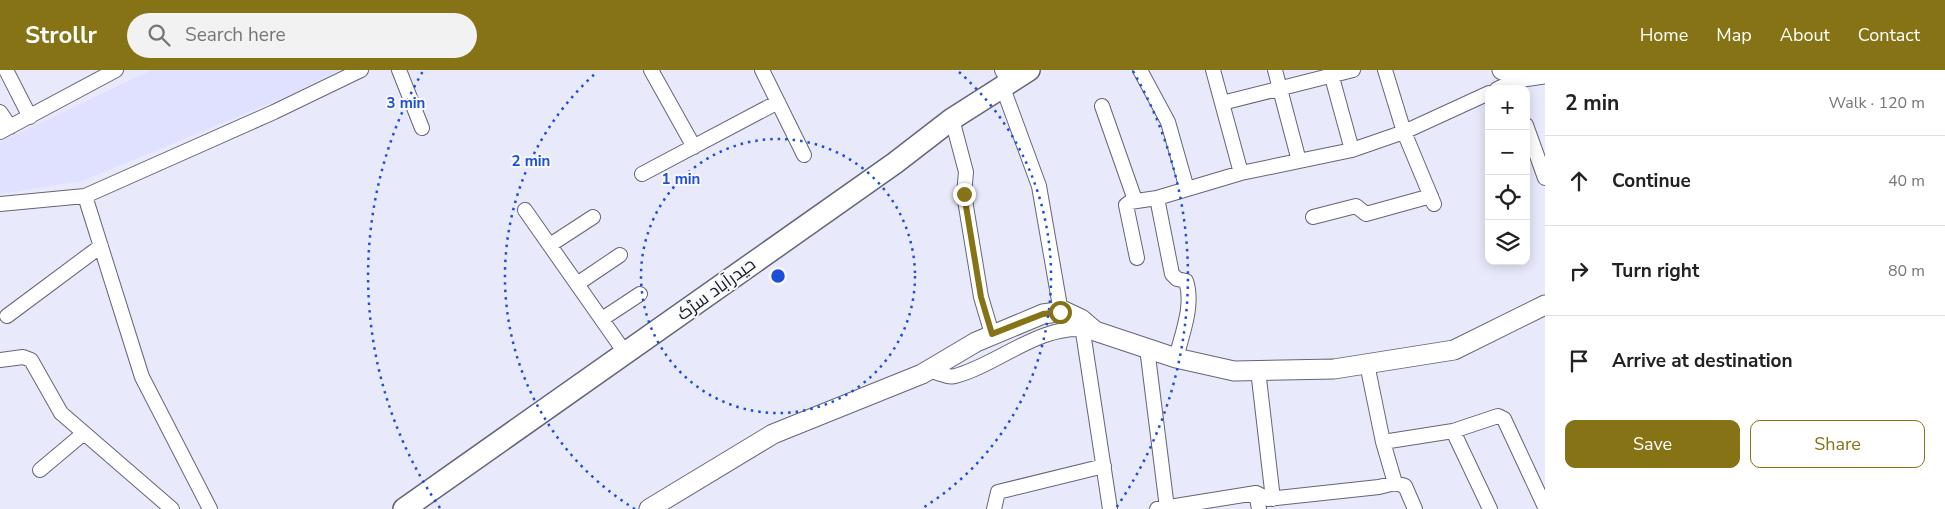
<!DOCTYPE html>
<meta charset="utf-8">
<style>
:root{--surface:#fff;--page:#f2f2f2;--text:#222;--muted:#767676;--line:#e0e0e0;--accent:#857315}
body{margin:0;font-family:"Nunito Sans",Cairo,sans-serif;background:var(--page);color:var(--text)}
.controls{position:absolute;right:15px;top:15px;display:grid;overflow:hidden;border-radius:10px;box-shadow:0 2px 12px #0003}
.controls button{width:45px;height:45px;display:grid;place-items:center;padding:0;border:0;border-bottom:1px solid var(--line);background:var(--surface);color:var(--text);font:25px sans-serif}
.stop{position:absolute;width:15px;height:15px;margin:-11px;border:4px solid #857315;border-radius:50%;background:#fff}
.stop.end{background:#857315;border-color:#fff;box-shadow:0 1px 5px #0008}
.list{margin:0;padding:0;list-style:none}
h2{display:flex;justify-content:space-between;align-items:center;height:65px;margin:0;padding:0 20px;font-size:21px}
h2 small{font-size:16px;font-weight:400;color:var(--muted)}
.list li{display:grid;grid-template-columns:32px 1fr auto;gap:15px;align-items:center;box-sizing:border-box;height:90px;padding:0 20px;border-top:1px solid var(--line)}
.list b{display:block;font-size:19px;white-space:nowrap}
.list em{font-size:16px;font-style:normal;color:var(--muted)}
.actions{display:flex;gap:10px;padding:15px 20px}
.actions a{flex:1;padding:11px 0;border:1px solid var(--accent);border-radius:10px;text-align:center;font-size:18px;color:var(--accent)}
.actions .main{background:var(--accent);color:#fff}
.icon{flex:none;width:28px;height:28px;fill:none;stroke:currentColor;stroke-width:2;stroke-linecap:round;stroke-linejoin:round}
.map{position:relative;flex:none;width:1545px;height:439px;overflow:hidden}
header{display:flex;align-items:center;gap:30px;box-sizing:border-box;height:70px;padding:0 25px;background:var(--accent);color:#fff}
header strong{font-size:24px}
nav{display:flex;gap:28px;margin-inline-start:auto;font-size:18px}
.search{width:350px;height:45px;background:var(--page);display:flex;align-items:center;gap:12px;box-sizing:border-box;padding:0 18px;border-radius:28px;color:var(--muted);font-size:19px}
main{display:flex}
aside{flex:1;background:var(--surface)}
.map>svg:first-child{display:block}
</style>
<header>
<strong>Strollr</strong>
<div class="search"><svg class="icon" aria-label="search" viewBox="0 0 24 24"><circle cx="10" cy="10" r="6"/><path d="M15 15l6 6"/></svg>Search here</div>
<nav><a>Home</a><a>Map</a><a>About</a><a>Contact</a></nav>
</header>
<main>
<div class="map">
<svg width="1545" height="439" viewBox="0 0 1545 439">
<rect width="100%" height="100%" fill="#e8e9fb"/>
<path fill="#dfe1ff" d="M152,0H340L283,28L82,111L0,124V72Z"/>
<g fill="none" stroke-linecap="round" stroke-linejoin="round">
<defs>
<path id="street" d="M6,0L30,47
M399,0L422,58
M651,0L694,77
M762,0L804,85
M1002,0L1010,14
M1140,0L1168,52L1187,119
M1213,0L1241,103
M1275,0L1299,91
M1330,0L1352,80
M1385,0L1404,62L1434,134
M1003,18L1039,116L1061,242
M1497,19L1523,7
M1222,33L1353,0
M1102,36L1135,130
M0,42L10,57
M952,49L966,102L964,124L981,227L992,264
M1526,55L1545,108
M0,62L116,0
M642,104L778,32
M1157,128L1172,204L1177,209L1186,211C1194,235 1182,264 1176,288
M0,134L85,126
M525,140L626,284
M1313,147L1356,136L1366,144L1431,126
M550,175L593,147
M1137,188L1126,135L1130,132L1157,128L1241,103L1352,80L1404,62L1489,23
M577,214L620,185
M7,246L101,176
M602,249L640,224
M1081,249L1110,439
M1147,278L1167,438
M0,290L23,287L31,290L61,343L172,439
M1367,294L1383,372L1395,413
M928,300C936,302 948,308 955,306C998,295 1041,252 1090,260
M1258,300L1273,429
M1453,361L1490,439
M1383,372L1453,361L1498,346L1504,349L1545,437
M40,400L84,363
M1256,423L1259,439
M210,439L142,307L85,126L274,42L361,0
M994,439L998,422L1104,396
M1157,439L1256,423L1268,429L1379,417L1395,413L1405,416L1415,439"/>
<path id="secondary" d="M1502,0L1523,7L1545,4
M649,439L773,364L922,304L976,272L1043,244L1064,241L1081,249L1095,261L1176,288L1234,301L1334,299L1454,280L1545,235"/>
<path id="primary" d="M404,439L895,93L952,49L1029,0"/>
</defs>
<use href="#street" stroke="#646578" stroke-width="16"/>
<use href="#secondary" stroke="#646578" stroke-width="21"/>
<use href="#primary" stroke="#646578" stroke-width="24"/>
<use href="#street" stroke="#fff" stroke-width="14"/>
<use href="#secondary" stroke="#fff" stroke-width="19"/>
<use href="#primary" stroke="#fff" stroke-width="21"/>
</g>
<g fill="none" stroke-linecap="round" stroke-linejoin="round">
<path stroke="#857315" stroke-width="6" d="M964,124L981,227L992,264L1043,244L1060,242"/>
</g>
<g fill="none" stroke="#1d4ed8" stroke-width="2.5" stroke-dasharray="2.5 5">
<circle cx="778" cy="206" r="137"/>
<path d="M635 439A273 273 0 0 1 597 2M959 2A273 273 0 0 1 921 439"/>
<path d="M440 438A410 410 0 0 1 423 1M1133 1A410 410 0 0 1 1116 438"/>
</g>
<g text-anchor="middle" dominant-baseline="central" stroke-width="4" stroke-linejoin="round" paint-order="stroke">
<g font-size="18" fill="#1b1b23" stroke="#f7f8fc">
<text transform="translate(716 219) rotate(-36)">حیدرآباد سڑک</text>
</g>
</g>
<circle cx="778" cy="206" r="8" fill="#1d4ed8" stroke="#f7f8fc" stroke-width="2.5"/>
<g font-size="15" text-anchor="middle" font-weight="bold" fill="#1d4ed8" stroke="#f7f8fc" stroke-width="4" stroke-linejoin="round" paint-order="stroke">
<text x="406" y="38">3 min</text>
<text x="531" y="96">2 min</text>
<text x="681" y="114">1 min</text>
</g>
</svg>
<div class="controls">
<button>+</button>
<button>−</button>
<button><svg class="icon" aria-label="locate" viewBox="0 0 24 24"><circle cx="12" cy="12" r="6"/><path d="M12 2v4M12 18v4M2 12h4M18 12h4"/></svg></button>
<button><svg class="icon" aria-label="layers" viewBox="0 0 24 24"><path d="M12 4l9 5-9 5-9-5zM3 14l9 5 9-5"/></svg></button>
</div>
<div class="stop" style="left:1060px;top:242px"></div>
<div class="stop end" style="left:964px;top:124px"></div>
</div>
<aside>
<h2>2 min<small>Walk · 120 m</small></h2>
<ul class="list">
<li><svg class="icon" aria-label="ahead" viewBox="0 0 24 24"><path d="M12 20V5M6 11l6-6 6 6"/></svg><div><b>Continue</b></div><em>40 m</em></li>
<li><svg class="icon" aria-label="right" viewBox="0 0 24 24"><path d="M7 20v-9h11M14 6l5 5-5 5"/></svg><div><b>Turn right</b></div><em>80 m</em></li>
<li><svg class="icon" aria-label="arrive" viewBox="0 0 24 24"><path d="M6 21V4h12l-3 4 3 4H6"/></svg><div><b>Arrive at destination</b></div></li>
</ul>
<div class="actions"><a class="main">Save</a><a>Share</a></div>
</aside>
</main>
